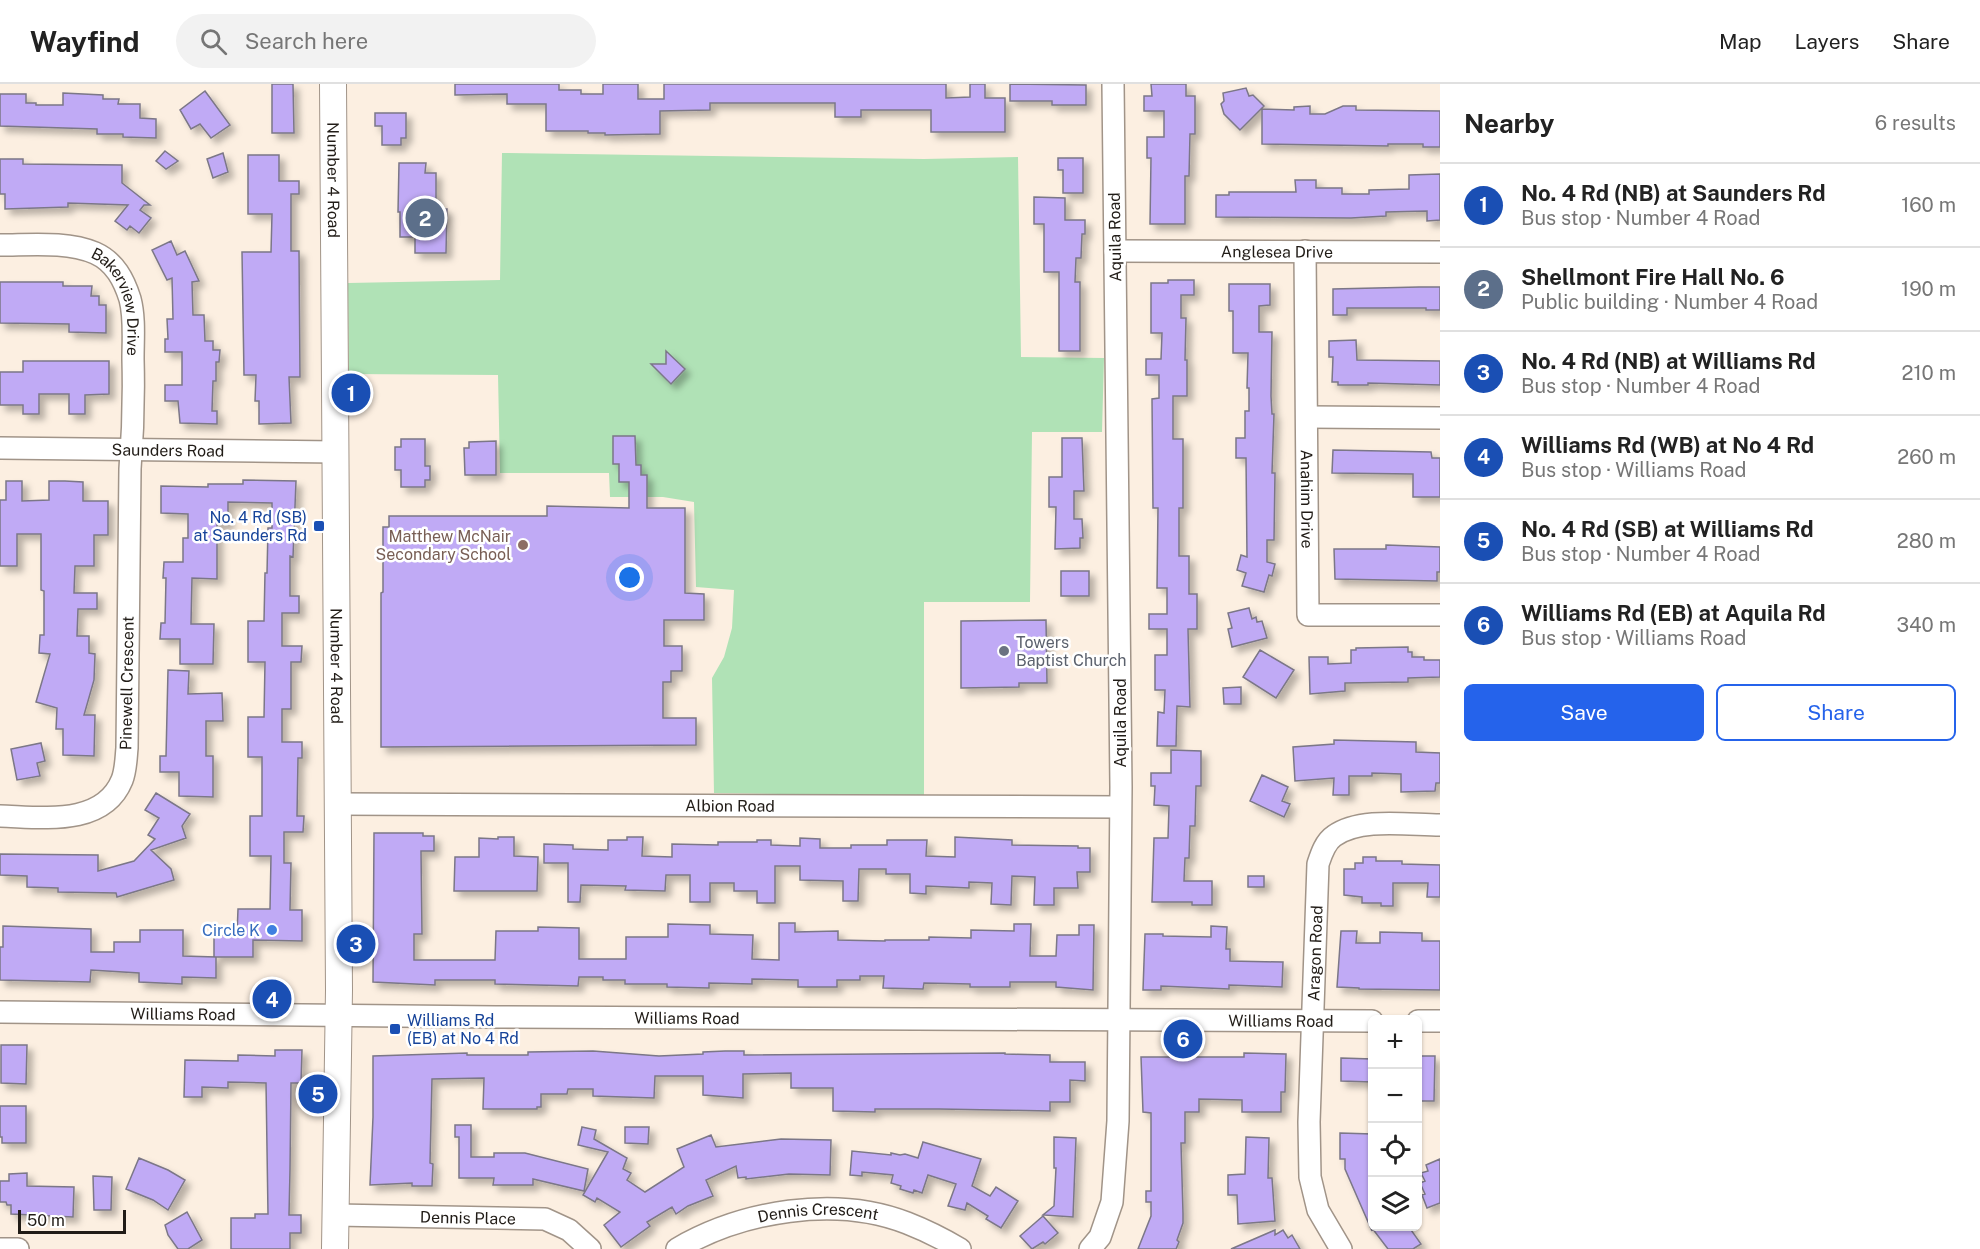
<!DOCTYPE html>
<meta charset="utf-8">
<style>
:root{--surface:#fff;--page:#f2f2f2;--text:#222;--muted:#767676;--line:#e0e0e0;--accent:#2563eb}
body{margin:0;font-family:"Public Sans",sans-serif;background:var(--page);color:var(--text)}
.controls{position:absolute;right:18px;bottom:18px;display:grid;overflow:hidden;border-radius:9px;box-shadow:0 2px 4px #0004}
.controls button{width:54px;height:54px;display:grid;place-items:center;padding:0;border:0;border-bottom:2px solid var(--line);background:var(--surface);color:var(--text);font:30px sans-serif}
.scale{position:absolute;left:18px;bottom:15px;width:108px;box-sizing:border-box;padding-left:6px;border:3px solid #211c17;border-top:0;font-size:16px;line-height:21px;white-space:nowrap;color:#211c17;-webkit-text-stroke:4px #fff;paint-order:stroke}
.you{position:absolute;left:630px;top:494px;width:21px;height:21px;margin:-15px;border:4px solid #fff;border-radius:50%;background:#1a73e8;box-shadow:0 0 0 9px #1a73e833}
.badge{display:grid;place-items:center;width:39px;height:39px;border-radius:50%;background:var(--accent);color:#fff;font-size:20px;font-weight:700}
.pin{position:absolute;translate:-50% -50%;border:3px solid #fff;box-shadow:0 2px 6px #0006}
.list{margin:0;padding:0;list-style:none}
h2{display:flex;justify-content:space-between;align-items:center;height:78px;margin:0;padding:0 24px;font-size:26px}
h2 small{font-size:20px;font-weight:400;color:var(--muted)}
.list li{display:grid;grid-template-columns:39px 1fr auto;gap:18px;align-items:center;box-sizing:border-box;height:84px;padding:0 24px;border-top:2px solid var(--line)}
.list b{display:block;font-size:22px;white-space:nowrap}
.list p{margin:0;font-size:20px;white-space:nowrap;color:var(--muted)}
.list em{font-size:20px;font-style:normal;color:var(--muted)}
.actions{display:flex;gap:12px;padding:18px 24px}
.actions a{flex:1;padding:14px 0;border:2px solid var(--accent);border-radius:9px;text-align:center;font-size:21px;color:var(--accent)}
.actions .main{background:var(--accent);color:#fff}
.icon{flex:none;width:33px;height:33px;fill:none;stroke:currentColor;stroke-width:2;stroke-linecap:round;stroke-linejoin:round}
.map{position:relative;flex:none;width:1440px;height:1165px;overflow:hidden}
header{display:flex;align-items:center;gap:36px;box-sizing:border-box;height:84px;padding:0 30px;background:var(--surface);border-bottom:2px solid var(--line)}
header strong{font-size:28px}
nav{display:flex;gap:33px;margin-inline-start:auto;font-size:21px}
.search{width:420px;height:54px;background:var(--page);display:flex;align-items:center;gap:15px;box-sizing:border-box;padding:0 21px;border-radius:33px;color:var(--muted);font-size:22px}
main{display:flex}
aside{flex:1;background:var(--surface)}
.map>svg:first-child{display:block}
</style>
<header>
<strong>Wayfind</strong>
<div class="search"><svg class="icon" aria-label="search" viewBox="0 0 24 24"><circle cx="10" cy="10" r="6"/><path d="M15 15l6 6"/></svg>Search here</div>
<nav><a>Map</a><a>Layers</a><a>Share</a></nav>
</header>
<main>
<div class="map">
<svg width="1440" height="1165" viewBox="0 0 1440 1165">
<defs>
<filter id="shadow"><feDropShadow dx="5.5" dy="5.5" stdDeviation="3" flood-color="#0004"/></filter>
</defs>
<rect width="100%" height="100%" fill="#fcefe1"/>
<path fill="#b0e2b6" d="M502,69L924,75L1018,73L1021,273L1104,274L1102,348H1032L1030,518H924V712L714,709L712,594L724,573L732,544L734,506L696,503L694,418L663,413H610L609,389H500L498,291L349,290L348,199L500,196Z"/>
<path fill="#c0aaf5" stroke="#7b7787" stroke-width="1.5" filter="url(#shadow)" d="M272,0H293L294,49H272Z
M455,0H559V6H581V10H603V0H638V15H664V0H946V14L970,13V0H985V14H1005V48H931V26H861V33H835V19H710V26L660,27V50L605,51V49H588V47H546V20H507V10L455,11Z
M1010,0L1086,1V21H1052V17H1010Z
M1151,0H1186V12H1195V50H1190L1189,92H1185V140H1150L1151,74H1147V53H1164V27H1144V12H1152Z
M1246,4L1249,12L1253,11L1264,22L1240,46L1224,30L1221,20L1224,17L1223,9Z
M205,7L230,41L211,54L200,40L191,45L180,26Z
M63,9L103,11V15H119L118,20H140V34L156,35V54L123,53V50H97V45L0,42V10H26V19H36V21H63Z
M1310,22V30H1325L1343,22H1356V26L1440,27V63H1423V60H1388V62L1262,60V25L1294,26V23Z
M375,29H406V54H401V61H382V42H375Z
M165,67L178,77L166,85L156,77Z
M223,69L228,88L213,94L207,75Z
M248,71H279V97H299V110H291V167H299L300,293H289L291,339L259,340V317H255L256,291H244L242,168H271L272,130H248Z
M1058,74H1083V109H1063V86H1058Z
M0,75H23V80L122,81V99L150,121H144L140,126L151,134L139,149L130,142L127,146L115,137L128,121L68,119V123L5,125V110H0Z
M399,79H426L425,89H436V125H447L446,169H415V153H400V128H398Z
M1440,90V136L1427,137V127L1386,128V132L1351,134L1216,133V111H1229V108H1296L1295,96H1316V104H1342V110H1369V106L1409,105V91Z
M1034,113L1065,114V136H1085V150H1082L1081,174H1076L1075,198H1080V267H1059V188H1044V140H1034Z
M171,157L177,171L185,167L199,197L192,198L193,231H204L205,257H213V266H220L219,278H216V297H213L212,327H217V340L180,339L178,317H165V301H182V268H165V255H168L167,235H173L172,194L167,196L152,166Z
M1168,196H1194V211H1181V234H1186L1185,276H1187V312H1173V355H1183V424H1179V472H1189V510H1197V545H1188L1190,623L1177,622L1176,662H1157L1158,628L1164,629L1165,606H1155V571H1167V545H1149V530H1167V504H1157L1158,424H1153L1152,315L1159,314V291H1146V275H1161L1162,249H1151V199H1168Z
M0,198H63V202H92L91,212H99V221H106V249L69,248V240L0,239Z
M1229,200H1270V221L1259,222V248H1272L1271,312L1272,330H1274L1272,389H1275L1274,456H1267V478L1275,480L1272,492L1269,491L1264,508L1242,502L1246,489L1237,486L1241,471L1247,473L1246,374H1236V354H1245V327H1249V304H1247L1248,269H1233V227H1229Z
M1419,203H1440V226H1426V224H1347V231H1333V205Z
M1356,256L1357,276L1440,277V301L1368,299V301H1338V298H1332L1333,273H1329V257Z
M666,267L685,285L671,300L651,280H666Z
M23,277H109V310L85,311V330H69V310H39V330H23V321H0V288H23Z
M613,352H635L636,381H641V391H647V424H685V509L704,510V536H664V562H682V587H671V598H663V634H696V661L381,663V509L383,508V443H389V432H547V422L629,424V398H619V380H613Z
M1062,354H1082L1084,407H1074V435H1082L1083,454H1080V464L1055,465L1056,423H1049V393H1062Z
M401,355H425V382H430V396H425V403H401V386H395V363H401Z
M496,357V391H465L464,364H469V358Z
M1333,366L1431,368L1432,374H1440V413H1413V390L1332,389Z
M243,396L296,397L293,473L290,472V512H299V529H282V562H302L301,578H291V625H282V658H302V674H298L297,732H304L303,748H284V779H291L290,826H302V857L253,856V873H214V851H237L238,825H270L271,772H250V732H262V673H248V633H264L265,578H248V537H264L265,489H267L268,444H272V419L228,418V440H217V495L192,494L191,540H214L213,580H180V555H160L161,539H165L166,494H163L164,478H183V454H188V430L161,429V402L208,403V400H243Z
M6,397H22V417L49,416V397H65L83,398V417H108V451H94V482H75L74,509H97V525H78L77,552H89V569L95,570L94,596L84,631H95L94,672L63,671V645H56L57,624L36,618L50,570L39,569L40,551H44V507L41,506V450H17V482H0V416H6Z
M1386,461L1440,463V488H1437V497L1335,495L1334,465H1386Z
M1061,487H1089V512H1061Z
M1249,524L1252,535L1256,533L1257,538L1262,537L1267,554L1232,563L1228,545L1232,544L1228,529Z
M1046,536L1047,599H1019V603L961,604V537Z
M1408,563V568H1412V573H1424V576H1440V593L1408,594V598L1345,599V607L1310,610L1309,573H1328V580L1351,579V566H1356V564Z
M1260,566L1294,586L1276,614L1243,593Z
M168,586L189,587L188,610L222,609L223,637H206V672H213V713L179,712V688H160V672H166Z
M1241,603V620H1224L1223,604Z
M1334,656L1416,658V668L1440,669V699H1436L1435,707L1401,708V690L1372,689V692H1349V711H1333L1334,694L1295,697L1293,663L1334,660Z
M41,659L45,677L37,679L40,692L17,696L11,665Z
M1171,666L1201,667V702H1196L1195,742H1190L1189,774H1185L1184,797H1212V821H1192V818H1152L1154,754H1168L1169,722L1154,721L1155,702H1151V689H1171Z
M1262,691L1288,703L1282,717L1290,720L1284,733L1250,717Z
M156,709L190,730L182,742L186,754L151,766L171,785L174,796L117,813L116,809L58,808V804L27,803V792L0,791V770L98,771V787L134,777L155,755L148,751L159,734L145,726Z
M374,749H423V752H434V767H421L422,850H414V876H495L496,847H538V843L579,844V875H626V853H668V840L710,841V850L753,851L752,875L779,876V839H795V848L838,847V856L885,857V856H929V853L971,854V846L1014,847V840H1031L1030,872H1056L1057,851H1079V841H1094L1093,906L1056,903V898H1010V903H970V900L924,899L923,905L883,904L884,892H860V896H837V903H798V896L752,895V900L709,899V904L667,903V900H625V896H603V893H579L578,902L495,900V896H435V901L373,898Z
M498,753H514V772L538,773L537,807H454L455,773H479V754L498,755Z
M627,753H643L642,772L672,773V760L718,761V758H757V756H771V761L800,762V754L820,755V764H851V761H887V756H927L926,772L955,773V753L1012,756V761L1078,762V764H1090V788H1077L1078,804H1054V821H1034L1035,793L1012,792L1011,821L991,820L992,799L969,798V804L926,802V810L910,809V790H886V785H859L858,817H843V797L800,796V782H775V819H757V807H734V799H710V818H690V791H666L665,807L625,806L626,802L581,801L580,818H568V779H544V760L573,761V765L608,766V756H627Z
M1363,773H1376V777H1402V780L1440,781V813H1427L1428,799H1393V822H1381V819H1362V813L1344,811V785H1355V779H1363Z
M1248,792H1264V803H1248Z
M3,842L91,845V868H114V858H140V846H183V872L216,873V894L182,893V900L139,898V889L91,886L90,898L0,896V863H3Z
M1211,842L1227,843L1226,865H1230V877L1283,878L1282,903L1229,901V905L1161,902V906H1143L1145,850H1163V852L1211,853Z
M1341,847H1357L1356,859H1380V848L1422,849V857H1440V906L1359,905V904L1337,903Z
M1,961H27L26,1000L1,999Z
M275,966H302L301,999H291L290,1086L289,1131H301V1149H290V1165H231V1134H255V1130H268L266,999L228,998V1004L202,1003V1013H184L185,976L238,977V971L275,972Z
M593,967L659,972L703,970V968L725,967H744V971L1005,969V970L1050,971V978H1085V997L1070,996V1018H1050V1027L939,1025H875V1028L833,1027V1004H791V989L743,990V1014L703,1011V992H655L654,1014L593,1012V1005H568L567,1010H541V1023H537V1025H483L484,994L432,995L430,1079L433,1080L432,1102H412V1099L370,1101L373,1033V972L467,969V971H528V968Z
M1244,969L1286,970L1285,1008H1281V1028H1242V1016L1199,1015V1028H1185V1059H1181L1183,1129V1139L1177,1156L1179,1158L1176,1165H1138L1151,1132V1118H1146V1107H1151V1029L1143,1028L1141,973H1244Z
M1418,972H1435L1434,1017H1418Z
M1341,974L1372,975V998L1341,997Z
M0,1022H26V1059H2V1053H0Z
M455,1041H471V1073H494V1069H525L588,1085L584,1107L533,1095V1101H493L494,1094H459V1053H455Z
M582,1043L596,1046L594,1055L627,1074L623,1085L631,1089L627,1096L645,1108L684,1083L677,1065L711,1051L716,1063L781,1055L831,1056L830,1091L789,1090L746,1095V1093L738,1094L736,1082L706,1096L713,1112L688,1122L676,1130L672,1123L647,1138L650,1142L621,1163L604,1141L620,1128L597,1114L595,1118L583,1111L608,1068L578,1061Z
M625,1043H649L648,1060L625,1059Z
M1340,1049L1372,1050V1143H1409L1421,1160L1413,1165H1388L1372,1144V1147L1345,1085V1075H1340Z
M1054,1053L1076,1054L1073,1133L1043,1131L1054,1122L1056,1084H1054Z
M1246,1053L1269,1054L1268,1094H1272L1275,1137L1238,1140L1237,1111H1228V1091L1245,1090Z
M923,1058L981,1075L972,1102L990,1112L996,1103L1018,1117L1001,1144L986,1135L988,1132L967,1119L965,1126L948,1122L956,1100L928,1091L922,1109L914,1106L913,1109L900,1105L901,1102L891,1099L893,1091L862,1088V1092L850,1091L852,1067L891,1071V1069L900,1071L905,1070L918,1074Z
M139,1074L168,1086L185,1096L168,1126L153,1116L126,1105Z
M1440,1075V1119L1427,1124L1422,1111L1425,1110L1420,1099L1425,1097L1421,1089L1428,1087L1426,1081Z
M27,1089V1102L74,1103L73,1133L11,1130V1121H7L6,1118H0V1097H9V1090Z
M93,1092L112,1093L111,1126H94Z
M187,1128L202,1156L188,1165H178L168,1151L165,1141Z
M1043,1132L1058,1149L1045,1160L1043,1158L1032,1165L1020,1152Z
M1275,1146V1151L1283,1146L1288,1154L1292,1151L1300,1165H1231Z"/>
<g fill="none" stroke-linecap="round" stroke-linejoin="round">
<defs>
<g id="minor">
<path id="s1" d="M0,161C30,161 67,157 95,169C115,178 124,196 130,215C135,234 133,255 133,275C134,312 133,348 130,385L127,664C126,674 126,686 122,696C103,743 41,733 0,732"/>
<path id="s2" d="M1115,167L1440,168"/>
<path id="s3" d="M1305,167L1308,531H1440"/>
<path d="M1308,333L1440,334"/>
<path id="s4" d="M0,364L336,368"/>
<path id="s5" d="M338,720L1120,723"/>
<path id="s6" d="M0,928L496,933L1372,937"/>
<path d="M1418,937H1440"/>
<path id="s7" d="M336,1131L545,1135L569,1146L590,1165"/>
<path d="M0,1165H18"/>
<path id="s8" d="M677,1165C742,1127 835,1111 907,1139C925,1146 943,1155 960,1165"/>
<path d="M1090,1165L1100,1153L1112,1118L1118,1037L1121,703L1113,0"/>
<path id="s9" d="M1341,1165L1318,1126L1310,1093L1309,1038L1318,780C1321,771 1325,758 1334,752C1360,733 1409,741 1440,741"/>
</g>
<g id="major">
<path id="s10" d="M333,0L339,906L335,1165"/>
</g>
</defs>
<use href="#minor" stroke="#a19488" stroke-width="24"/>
<use href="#major" stroke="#a19488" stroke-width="28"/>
<use href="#minor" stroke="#fff" stroke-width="21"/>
<use href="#major" stroke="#fff" stroke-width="26"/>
</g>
<g fill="#1a4fb4" stroke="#fff" stroke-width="2">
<rect x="313" y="436" width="12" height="12" rx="3"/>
<rect x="389" y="939" width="12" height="12" rx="3"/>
</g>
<circle fill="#8d6e63" stroke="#fff" stroke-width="2" cx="523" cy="461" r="6"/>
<circle fill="#6b7280" stroke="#fff" stroke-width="2" cx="1004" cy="567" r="6"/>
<circle fill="#3f7fe0" stroke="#fff" stroke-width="2" cx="272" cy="846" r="6"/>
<g text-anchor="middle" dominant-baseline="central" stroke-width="5" stroke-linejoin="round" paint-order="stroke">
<g font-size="16" fill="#211c17" stroke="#fff">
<text stroke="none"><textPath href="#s10" startOffset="96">Number 4 Road</textPath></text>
<text transform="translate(1115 153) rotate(-91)">Aquila Road</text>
<text stroke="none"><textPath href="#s2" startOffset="162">Anglesea Drive</textPath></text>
<text stroke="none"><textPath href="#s1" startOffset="153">Bakerview Drive</textPath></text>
<text stroke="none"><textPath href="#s4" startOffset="168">Saunders Road</textPath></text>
<text stroke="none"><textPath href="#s3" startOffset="248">Anahim Drive</textPath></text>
<text stroke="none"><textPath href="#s10" startOffset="582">Number 4 Road</textPath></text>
<text transform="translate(127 599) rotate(-89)">Pinewell Crescent</text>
<text transform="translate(1120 639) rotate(-90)">Aquila Road</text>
<text stroke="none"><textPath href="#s5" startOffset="392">Albion Road</textPath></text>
<text stroke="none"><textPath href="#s9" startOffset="303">Aragon Road</textPath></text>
<text stroke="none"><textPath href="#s6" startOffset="183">Williams Road</textPath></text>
<text stroke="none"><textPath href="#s6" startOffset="687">Williams Road</textPath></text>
<text stroke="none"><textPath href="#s6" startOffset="1281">Williams Road</textPath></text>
<text stroke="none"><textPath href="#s7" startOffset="132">Dennis Place</textPath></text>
<text stroke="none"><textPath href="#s8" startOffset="148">Dennis Crescent</textPath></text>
</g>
<g font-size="16" fill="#164399" stroke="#fff" text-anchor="end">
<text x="307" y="433">No. 4 Rd (SB)<tspan x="307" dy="18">at Saunders Rd</tspan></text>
<text x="407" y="936" text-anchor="start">Williams Rd<tspan x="407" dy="18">(EB) at No 4 Rd</tspan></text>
</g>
<g font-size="16" fill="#785e54" stroke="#fff" text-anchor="end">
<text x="511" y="452">Matthew McNair<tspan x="511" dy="18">Secondary School</tspan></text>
</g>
<g font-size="16" fill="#5b616d" stroke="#fff" text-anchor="start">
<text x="1016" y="558">Towers<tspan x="1016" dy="18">Baptist Church</tspan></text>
</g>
<g font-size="16" fill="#366cbe" stroke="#fff" text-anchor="end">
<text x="260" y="846">Circle K</text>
</g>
</g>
</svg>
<div class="controls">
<button>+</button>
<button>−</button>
<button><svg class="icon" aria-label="locate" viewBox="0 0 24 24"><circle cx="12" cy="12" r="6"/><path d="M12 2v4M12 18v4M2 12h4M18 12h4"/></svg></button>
<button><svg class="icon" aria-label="layers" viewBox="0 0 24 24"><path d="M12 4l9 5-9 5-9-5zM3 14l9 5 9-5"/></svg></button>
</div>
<div class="scale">50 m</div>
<div class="you"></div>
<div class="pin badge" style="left:351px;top:309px;background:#1a4fb4">1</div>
<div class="pin badge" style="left:425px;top:134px;background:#5c6f8a">2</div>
<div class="pin badge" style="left:356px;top:860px;background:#1a4fb4">3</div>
<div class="pin badge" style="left:272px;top:915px;background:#1a4fb4">4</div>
<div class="pin badge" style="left:318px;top:1010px;background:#1a4fb4">5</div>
<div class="pin badge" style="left:1183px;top:955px;background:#1a4fb4">6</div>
</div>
<aside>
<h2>Nearby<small>6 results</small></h2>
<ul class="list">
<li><span class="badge" style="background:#1a4fb4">1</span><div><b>No. 4 Rd (NB) at Saunders Rd</b><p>Bus stop · Number 4 Road</p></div><em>160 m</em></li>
<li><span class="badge" style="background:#5c6f8a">2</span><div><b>Shellmont Fire Hall No. 6</b><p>Public building · Number 4 Road</p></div><em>190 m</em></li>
<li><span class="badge" style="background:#1a4fb4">3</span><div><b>No. 4 Rd (NB) at Williams Rd</b><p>Bus stop · Number 4 Road</p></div><em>210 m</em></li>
<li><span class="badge" style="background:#1a4fb4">4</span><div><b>Williams Rd (WB) at No 4 Rd</b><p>Bus stop · Williams Road</p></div><em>260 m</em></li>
<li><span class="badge" style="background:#1a4fb4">5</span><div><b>No. 4 Rd (SB) at Williams Rd</b><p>Bus stop · Number 4 Road</p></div><em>280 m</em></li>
<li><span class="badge" style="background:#1a4fb4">6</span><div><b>Williams Rd (EB) at Aquila Rd</b><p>Bus stop · Williams Road</p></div><em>340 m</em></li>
</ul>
<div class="actions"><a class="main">Save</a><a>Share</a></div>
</aside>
</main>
